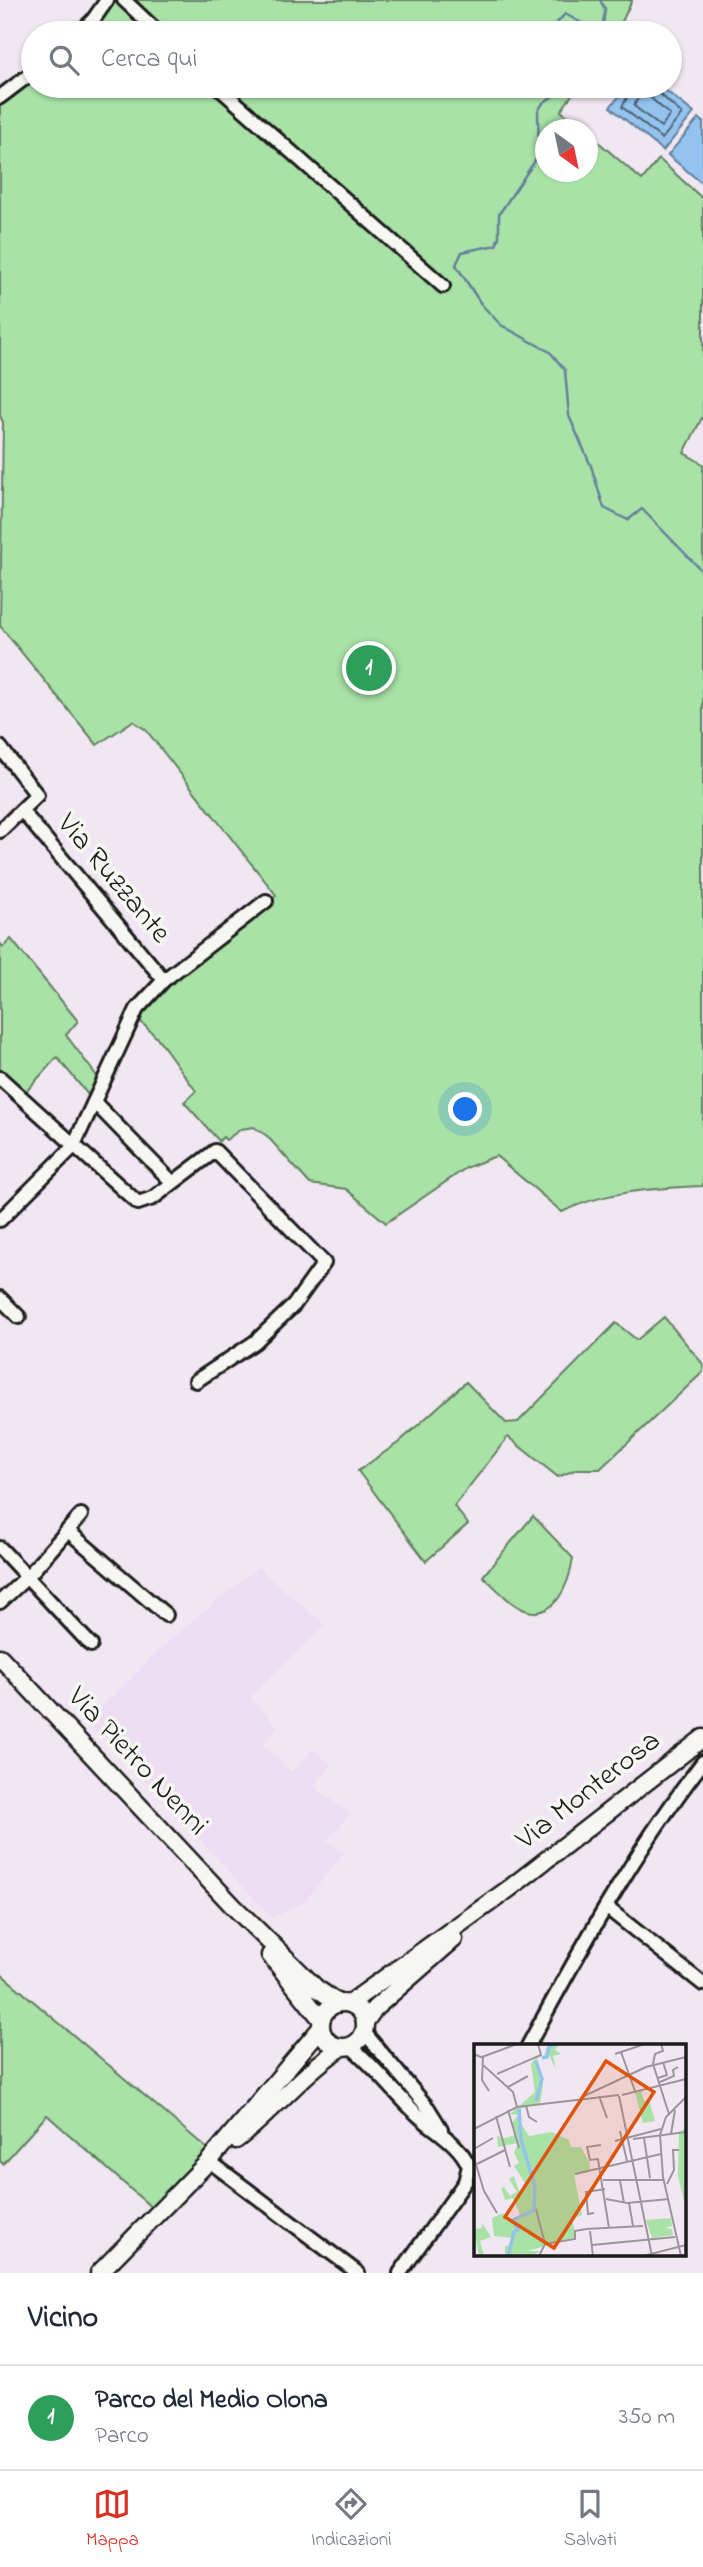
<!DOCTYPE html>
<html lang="it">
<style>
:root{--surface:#fff;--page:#f2f2f3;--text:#1f2937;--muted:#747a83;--line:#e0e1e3;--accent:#d93025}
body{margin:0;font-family:"Indie Flower",sans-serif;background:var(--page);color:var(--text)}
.compass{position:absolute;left:535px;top:119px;width:63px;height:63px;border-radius:50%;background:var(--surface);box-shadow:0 2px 5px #0004;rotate:147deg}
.you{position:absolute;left:466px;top:1110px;width:24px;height:24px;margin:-18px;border:5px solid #fff;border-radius:50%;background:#1a73e8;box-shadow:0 0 0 10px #1a73e833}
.badge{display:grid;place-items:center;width:46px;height:46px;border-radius:50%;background:var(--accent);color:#fff;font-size:23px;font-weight:700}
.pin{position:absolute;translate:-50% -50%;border:4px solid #fff;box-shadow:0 2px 7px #0006}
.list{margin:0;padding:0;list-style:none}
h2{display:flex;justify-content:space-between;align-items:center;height:91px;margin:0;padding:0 28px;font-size:30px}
h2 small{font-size:23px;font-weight:400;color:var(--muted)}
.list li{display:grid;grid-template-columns:46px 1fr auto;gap:21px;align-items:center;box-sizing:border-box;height:105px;padding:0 28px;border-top:2px solid var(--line)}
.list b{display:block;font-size:26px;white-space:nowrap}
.list p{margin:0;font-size:23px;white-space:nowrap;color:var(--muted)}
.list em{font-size:23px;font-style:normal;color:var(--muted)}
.icon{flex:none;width:38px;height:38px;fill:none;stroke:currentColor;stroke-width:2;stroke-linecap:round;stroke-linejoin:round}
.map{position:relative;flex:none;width:703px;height:2273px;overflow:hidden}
.search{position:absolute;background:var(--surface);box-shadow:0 2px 5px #0004;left:21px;right:21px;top:21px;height:77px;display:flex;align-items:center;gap:18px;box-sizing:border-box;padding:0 24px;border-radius:38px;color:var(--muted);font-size:26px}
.sheet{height:196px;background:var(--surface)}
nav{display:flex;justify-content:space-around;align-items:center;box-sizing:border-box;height:98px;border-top:2px solid var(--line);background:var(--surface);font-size:19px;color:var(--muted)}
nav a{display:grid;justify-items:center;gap:4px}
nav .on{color:var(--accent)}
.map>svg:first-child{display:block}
</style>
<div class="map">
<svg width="703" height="2273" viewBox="0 0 703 2273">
<rect width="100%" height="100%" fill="#f1e7f2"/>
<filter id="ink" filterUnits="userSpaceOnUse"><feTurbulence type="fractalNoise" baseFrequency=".0143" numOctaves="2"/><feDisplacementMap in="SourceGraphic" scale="14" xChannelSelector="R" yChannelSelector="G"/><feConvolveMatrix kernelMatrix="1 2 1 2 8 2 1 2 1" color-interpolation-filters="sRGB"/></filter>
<g filter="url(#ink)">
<path fill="#edddf2" d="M258,1567L325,1625L250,1697L278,1727L263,1744L291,1771L313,1749L332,1765L314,1786L350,1814L327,1840L344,1853L304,1902L272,1918L108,1741L85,1723L177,1633Z"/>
<path fill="#a8e2a7" stroke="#627f62" stroke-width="2" d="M113,0H632L621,24L612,33H85Z
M33,76V86H578L561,111L583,129L546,130V172H588V133L642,180L659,159L703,199V416L684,453L703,464V1186C657,1188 604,1191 562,1212L496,1156L466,1168L386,1223L346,1189L310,1184L267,1136L254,1127L241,1129L226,1140L223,1137L219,1141L184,1102L196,1091L159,1040L136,1017L162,987L276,895L146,730L133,721L97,745L0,626L3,422L0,416V102Z
M11,939L78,1021L66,1035L99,1079L89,1096L57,1057L24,1094L0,1071V943L3,947Z
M664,1317L703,1364V1372L600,1469H577L558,1477L508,1437L454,1506L468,1524L426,1561L358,1471L398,1443L466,1382L506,1423L518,1422L616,1323L637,1340Z
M533,1516L573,1558C571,1574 567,1586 558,1599C532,1632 504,1595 483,1576Z
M0,1973L209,2150L153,2209L47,2115L3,2164L0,2161Z"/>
<path fill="#93c3ee" stroke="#63809a" stroke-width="2" d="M628,86H660L694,113L663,151L610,107Z
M699,118L703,122V184L668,155Z"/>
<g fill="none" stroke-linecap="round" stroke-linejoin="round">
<path stroke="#4c5f70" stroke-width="2" d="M633,86L622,107L662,139L682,114L659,93L657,86
M646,89L652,99L670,115L661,127L634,106L642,90Z"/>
<path stroke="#63809a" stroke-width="2.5" d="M548,33L565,14L589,27L603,24L605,9L600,0
M568,86L543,103L538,111L539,155L499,214V237L496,245L462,252L456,265L481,304L501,325L550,352L565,370L569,416L591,466L604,508L628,520L642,509L703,572"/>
<defs>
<path id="minor" d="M124,0L159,33
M79,33L93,20L107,0
M217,86L443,286
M0,97L33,72
M0,747L37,795L0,831
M22,811L164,980
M0,1078L138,1203L153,1198L215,1151L324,1263L294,1305L255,1342L196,1381
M94,1102L173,1183
M0,1220L73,1147L137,1009L164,980L266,901
M0,1298L19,1317
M68,1531L166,1615
M0,1548L91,1645
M0,1602L28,1576L81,1515
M606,1907L703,1984
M364,2032L428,2108L441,2129
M350,2046C376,2067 395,2094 419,2116C437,2132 459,2143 469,2166
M528,2046C581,1948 635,1850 703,1762
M209,2161L358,2273
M400,2273L465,2182L469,2166"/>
<path id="major" d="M0,1657L233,1906L316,1988L338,2003
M270,1955L321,2019
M321 2025a22 22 0 1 1 44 0a22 22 0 1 1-44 0Z
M350,2003L510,1888L703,1738
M365,2022L375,2008L454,1939
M236,2140C273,2112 302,2073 341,2048
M99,2273L209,2161L320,2029"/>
</defs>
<use href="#minor" stroke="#1c1c1c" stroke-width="18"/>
<use href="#major" stroke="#1c1c1c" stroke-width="21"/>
<use href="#minor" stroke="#f6f6f2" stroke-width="12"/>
<use href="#major" stroke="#f6f6f2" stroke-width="16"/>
</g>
</g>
<g text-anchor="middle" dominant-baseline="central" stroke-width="7" stroke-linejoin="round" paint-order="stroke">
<g font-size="30" fill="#1c1c1c" stroke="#f6f6f2">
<text transform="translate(113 879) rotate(50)">Via Ruzzante</text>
<text transform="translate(137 1762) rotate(47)">Via Pietro Nenni</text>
<text transform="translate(589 1791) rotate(-38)">Via Monterosa</text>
</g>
</g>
<g transform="translate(474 2044)">
<rect width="212" height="212" fill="#f1e7f2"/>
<path d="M74,0H85L81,6L87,10L79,12L82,26L75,11L63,14L69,41L66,60L47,64L46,78L55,92L78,88L95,96L97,103H107L116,120L115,128L100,131L108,171L98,175L102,193L54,207H66L58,212H31V202H37L39,194L20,192L18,174L29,169L35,177L46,171L39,154L31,156L27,144L30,143L36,152L43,148L35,135L40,132L45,147L53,142L40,122L45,119L40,109L44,99L24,103L23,91L28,95L41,91L38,79L44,71L36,70L61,48L57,20L62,13L70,12ZM167,46L170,57L175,56L181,77L169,79L161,48ZM212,84V165L204,132L205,88ZM197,174L198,182L191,184L198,185L199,191L178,194L172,176ZM8,179L17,193L6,197L10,212H5L0,185L8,184Z" fill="#a8e2a7"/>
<path fill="none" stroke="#93c3ee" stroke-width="3.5" d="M68,14L73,13L75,2L83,0M62,17L68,35L62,57M34,212L40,188L44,186L39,176L60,166L61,142L47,96L45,65"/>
<path fill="none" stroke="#9c969c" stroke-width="2" d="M187,0L189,7L181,10L179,20L195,70M147,8L161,47M0,10L9,14L8,36L15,47M141,10L171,0M8,13L43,0M9,21L39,48L43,63M23,30L67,11L64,0M184,34L193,31L189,18M186,38L200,32L199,26L204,23M34,43L54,32M148,51L212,35M125,52L133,74M145,52L178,212M108,53L172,23L212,13M52,61L55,73L63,78M34,66L45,104M22,72L36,123M0,85L43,63L145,51M146,87L153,117M197,90L201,66M170,94L176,134M159,95L212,88M141,97L187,85M127,101L113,103L116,116L124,115L125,122L135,184M0,105L19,94M0,114L10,147L23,169M3,120L31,106M101,130L187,110M129,136H190M146,137L150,159M193,140L200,126L199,106H205M132,155L153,159L195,155M155,159L159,182M62,165L71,200L65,212M120,169L114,170L112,148L131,145M116,187L119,212M71,200L101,195V187L112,185L169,182M118,201L201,193M169,212L212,201M207,212L189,133L186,91L192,73L212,53"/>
<path fill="#de560d" fill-opacity="0.15" stroke="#de560d" stroke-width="3.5" d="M132,17L180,48L80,204L31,173Z"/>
<rect width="212" height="212" fill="none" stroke="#1c1c1c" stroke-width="3.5"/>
</g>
</svg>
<svg class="compass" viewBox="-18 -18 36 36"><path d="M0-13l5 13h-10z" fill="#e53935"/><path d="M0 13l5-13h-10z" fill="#747a83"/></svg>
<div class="you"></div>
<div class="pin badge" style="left:369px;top:668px;background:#2e9e5b">1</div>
<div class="search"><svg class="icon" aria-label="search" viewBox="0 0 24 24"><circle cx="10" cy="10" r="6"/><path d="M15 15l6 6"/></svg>Cerca qui</div>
</div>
<section class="sheet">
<h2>Vicino<small></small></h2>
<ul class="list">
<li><span class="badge" style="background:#2e9e5b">1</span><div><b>Parco del Medio Olona</b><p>Parco</p></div><em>350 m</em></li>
</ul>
</section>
<nav>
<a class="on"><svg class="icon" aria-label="map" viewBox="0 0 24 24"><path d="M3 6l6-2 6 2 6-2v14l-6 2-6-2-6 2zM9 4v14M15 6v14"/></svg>Mappa</a>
<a><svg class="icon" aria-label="directions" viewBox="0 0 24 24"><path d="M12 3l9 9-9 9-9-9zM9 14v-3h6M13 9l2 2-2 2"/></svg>Indicazioni</a>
<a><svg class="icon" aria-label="saved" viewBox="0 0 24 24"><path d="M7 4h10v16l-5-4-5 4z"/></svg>Salvati</a>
</nav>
